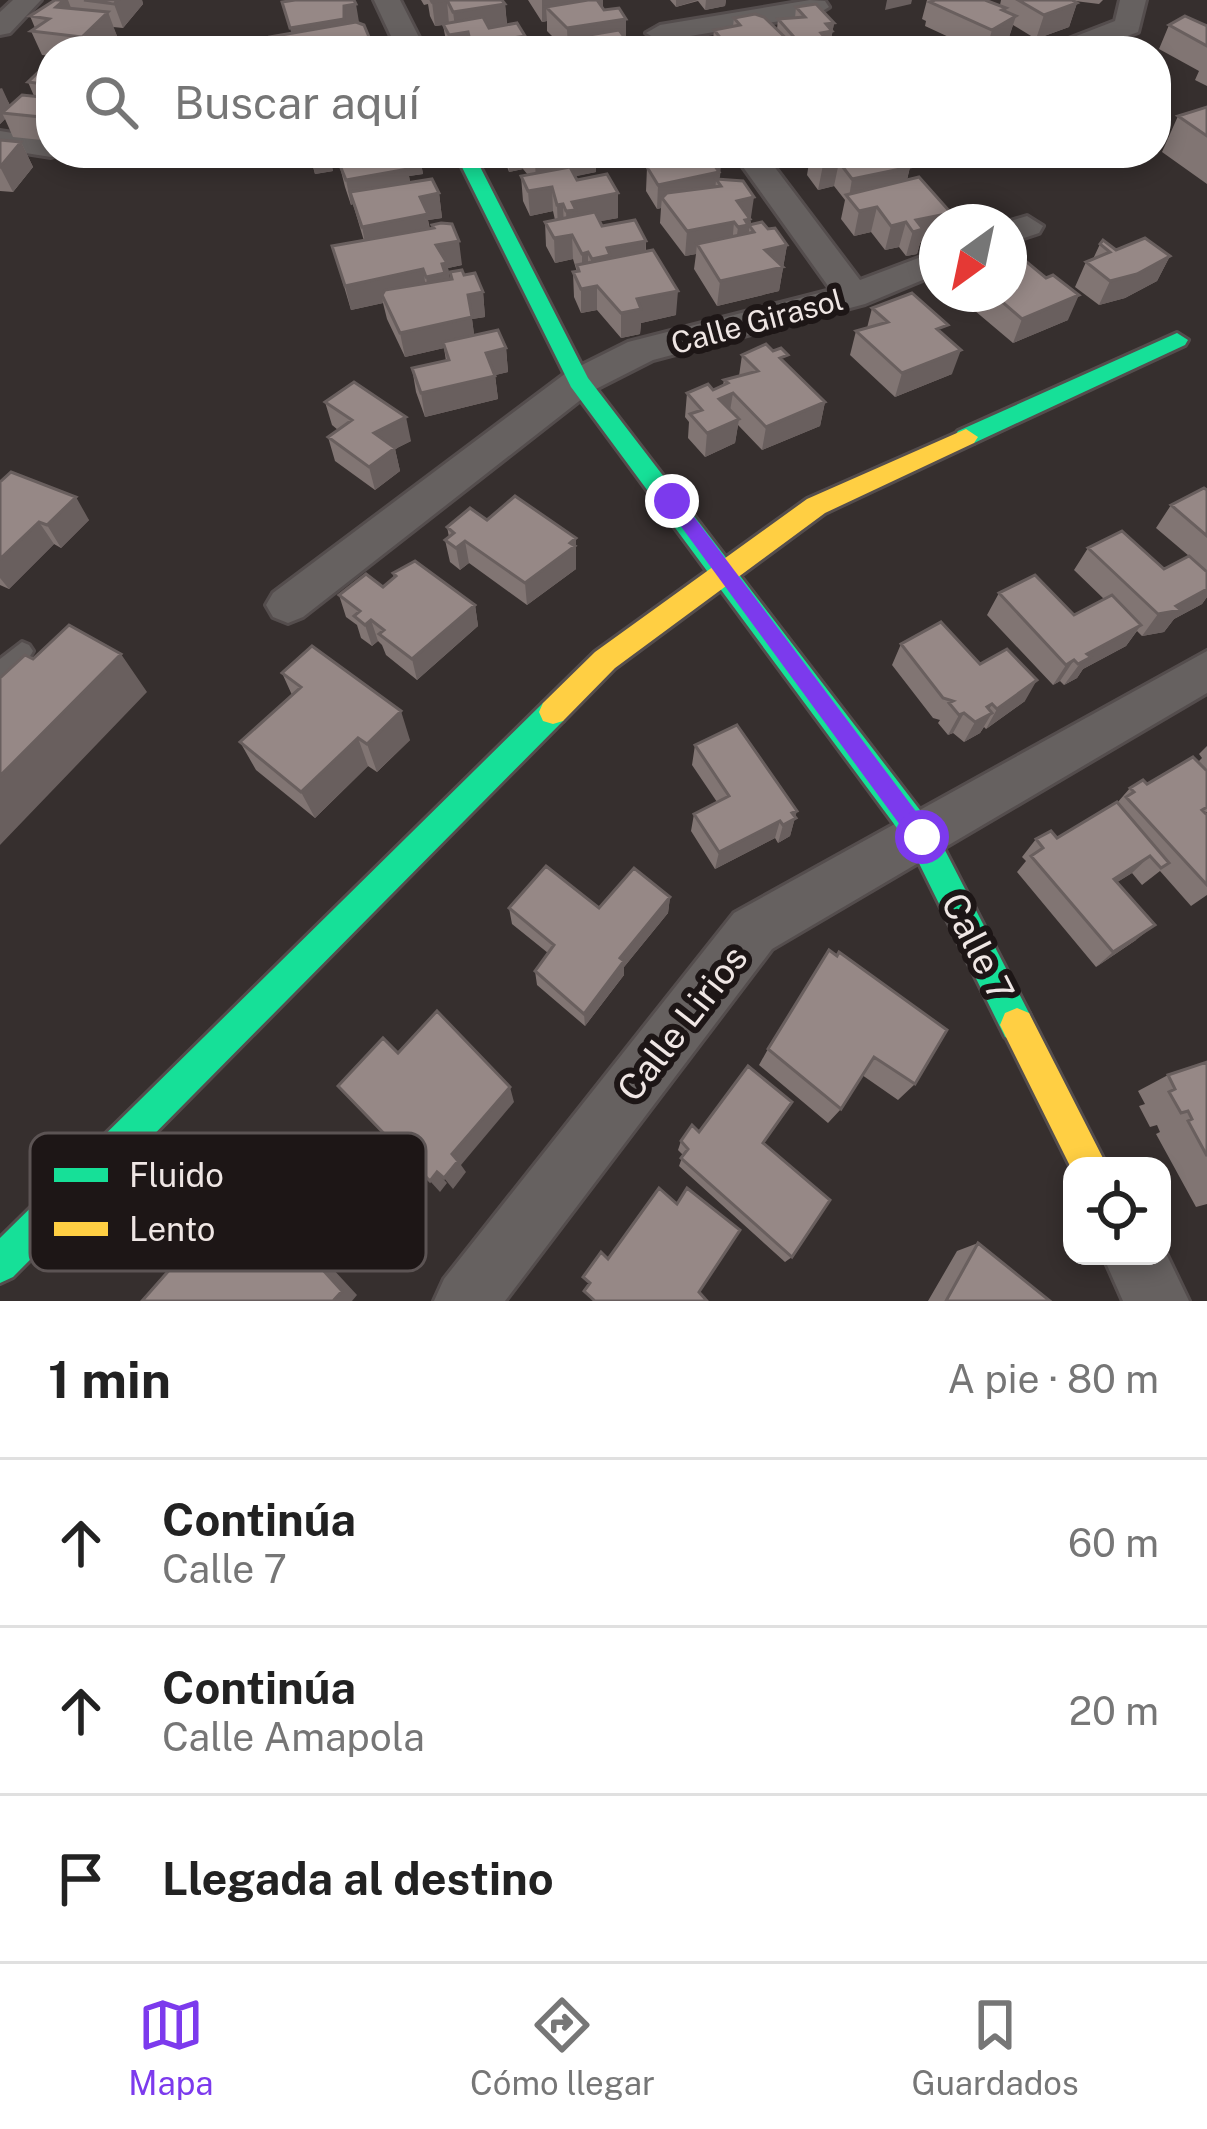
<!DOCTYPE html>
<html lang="es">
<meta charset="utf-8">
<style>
:root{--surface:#fff;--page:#f6f6f6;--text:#222;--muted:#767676;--line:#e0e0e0;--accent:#7c3aed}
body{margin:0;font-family:"Public Sans",sans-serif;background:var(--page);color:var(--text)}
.controls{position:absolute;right:36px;bottom:36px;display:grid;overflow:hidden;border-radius:24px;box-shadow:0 6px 18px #0003}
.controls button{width:108px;height:108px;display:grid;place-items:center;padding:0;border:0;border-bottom:3px solid var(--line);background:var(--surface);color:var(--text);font:60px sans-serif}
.compass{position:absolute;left:919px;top:204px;width:108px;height:108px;border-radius:50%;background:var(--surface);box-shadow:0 6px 18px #0003;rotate:213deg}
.stop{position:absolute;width:36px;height:36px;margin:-27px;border:9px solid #7c3aed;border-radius:50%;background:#fff}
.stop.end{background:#7c3aed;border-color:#fff;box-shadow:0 3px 12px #0008}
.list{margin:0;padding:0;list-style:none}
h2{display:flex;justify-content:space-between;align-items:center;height:156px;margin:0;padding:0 48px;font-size:51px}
h2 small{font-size:39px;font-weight:400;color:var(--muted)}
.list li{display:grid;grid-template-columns:78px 1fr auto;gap:36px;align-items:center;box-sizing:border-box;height:168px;padding:0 48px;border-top:3px solid var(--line)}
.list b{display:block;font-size:45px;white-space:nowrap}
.list p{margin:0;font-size:39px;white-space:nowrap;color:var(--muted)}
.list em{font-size:39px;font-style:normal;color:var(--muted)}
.icon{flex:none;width:66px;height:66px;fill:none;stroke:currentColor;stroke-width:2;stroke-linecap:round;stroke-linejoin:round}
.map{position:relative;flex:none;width:1207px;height:1301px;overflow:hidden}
.search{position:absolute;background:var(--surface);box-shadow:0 6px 18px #0003;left:36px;right:36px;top:36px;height:132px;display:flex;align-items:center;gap:30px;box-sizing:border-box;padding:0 42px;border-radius:48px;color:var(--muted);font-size:45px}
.sheet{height:660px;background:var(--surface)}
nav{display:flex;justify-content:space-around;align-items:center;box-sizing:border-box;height:168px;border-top:3px solid var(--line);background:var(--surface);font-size:33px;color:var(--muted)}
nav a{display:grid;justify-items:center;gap:6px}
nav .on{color:var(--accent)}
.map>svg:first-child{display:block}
</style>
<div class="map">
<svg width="1207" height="1301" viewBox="0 0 1207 1301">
<rect width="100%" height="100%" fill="#362f2e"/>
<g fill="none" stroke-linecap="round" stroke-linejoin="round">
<defs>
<path id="lane" d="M22,642L29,645L33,651C27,663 13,678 0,682V659Z"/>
<path id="street" d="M13,0H41L10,33L0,35V12Z
M374,0H400L426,51H398Z
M810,0L825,1L829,7L816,15L660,41L646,33L660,25Z
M1120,0H1146L1138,32L1088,51H1049L1053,45L1115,21Z
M0,131L51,139V153H63L51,157L0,149Z
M733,153H764L860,280L937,251V274L865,304L653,360L592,391L303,617L288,623L273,617L266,605L273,593L566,373L628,342L831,290Z
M1027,216L1043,226L1039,233L1009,243L1007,222Z
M1207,651V693L772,949L505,1301H434L444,1279L734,913Z
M1162,1245L1189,1301H1123L1103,1256H1162Z"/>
<path id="fast" d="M455,153H473L588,378L933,827L1029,1013L1034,1025L1029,1037L1017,1042L1005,1037L911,847L571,387Z
M1177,333L1188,340L1185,345L974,443H958L954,437L958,431Z
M553,700L563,703L567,712L563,721L13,1277L0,1283V1238L543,703Z"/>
<path id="slow" d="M966,429L978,437L974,443L825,513L615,668L563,721L553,724L543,721L539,712L543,703L595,652L807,499Z
M1017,1008L1029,1013L1107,1166H1072V1170L1000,1025L1005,1013Z"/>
</defs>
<use href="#lane" stroke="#544d4d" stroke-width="6"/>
<use href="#street" stroke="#544d4d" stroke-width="6"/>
<use href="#fast" stroke="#544d4d" stroke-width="6"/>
<use href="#slow" stroke="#544d4d" stroke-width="6"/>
<use href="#lane" fill="#666160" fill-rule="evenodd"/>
<use href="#street" fill="#666160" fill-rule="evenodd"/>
<use href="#fast" fill="#16e098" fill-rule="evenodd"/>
<use href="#slow" fill="#ffcf43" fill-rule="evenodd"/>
</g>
<path fill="#817573" d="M52,0H142L143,4L123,28L113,27L117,36L102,51H51V56L42,55L31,31L35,28L30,16L53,2Z
M421,0H502L505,4L507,24L525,36L526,51H448L443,25L435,26L430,16L428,4L424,5Z
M528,0H603V8L629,43L650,51H560V44L547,31V21L542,22Z
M670,0H726L725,6L705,10L698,1L676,7Z
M927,0H985L1000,5L1001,0H1103L1099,4L1075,1L1077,3L1069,27L1036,39L1013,25L1008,40L990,51H979L925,26L926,21L922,19Z
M796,7L834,23L829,51H712L714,30L733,26L734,18L777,29L778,19L795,18Z
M1169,25L1207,26V86L1195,80L1199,71L1159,49Z
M51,60V141L13,137L5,119L0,124V88L10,105L34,96L28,82Z
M1207,107V184L1162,152L1178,116Z
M0,140L21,142L33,167L13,192L0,191Z
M82,153H127L119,161Z
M309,153H419L423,174L409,176L410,182L439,193L442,218L428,220L430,229L462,265L448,268L450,280V272L464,275L483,292L485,317L472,319L474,335L506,348L508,372L495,375L498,399L425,417L416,392L412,368L446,361L444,348L405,357L387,319L383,303L351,310L332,246L364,241L353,204L351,205L345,187L339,163L347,160L331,163L333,171L315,174Z
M502,153H596V172L575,176L618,218L600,221L602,226L646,241V251L676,315L641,323L640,334L621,338L597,310L581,313L574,297L573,272H577L573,259L555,263L546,246L545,222L555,220L553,211L530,216L523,201L521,176L528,175L523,169L509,172Z
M622,153H722L718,180L751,222L749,225L768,229L787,245L779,291L717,306L694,269L696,254L685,256L660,223L661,208L657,209L646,191L647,167L669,162V158L631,166Z
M806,153H863L864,155L910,167L907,180L920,243L917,254L906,256L899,247L885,250L871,232L854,236L841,219L845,200L834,186L818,190L807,175L810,157Z
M1100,244L1116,250L1170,256L1157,281L1125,298L1099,305L1075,287L1086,262L1093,259Z
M972,294H1009L1068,320L1013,343L968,305Z
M872,308L944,335L952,374L895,397L850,355L856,331L867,328Z
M742,355L787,365L825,402L820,426L762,450L738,425L735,443L705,457L688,438L689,422L685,417L687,393L713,390L723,385L724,380L739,376Z
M325,402L411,441L395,449L400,471L375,490L335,461L328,437L338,430L332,425Z
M0,482L89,520L61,548L54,544L9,589L0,585Z
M1207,490V597L1202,604L1174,619L1164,632L1142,636L1137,631L1126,646L1083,669L1077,678L1064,685L1060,681L1053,685L987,615L999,593L1074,615L1104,599L1074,570L1088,548L1164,569L1189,556L1156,528L1171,505Z
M487,520L576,538V569L527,605L469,563L460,570L450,562L445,540L449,537L447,527Z
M393,573L475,605L478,626L417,680L386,655L382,645L378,641L372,646L361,638L357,625L346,617L339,595L383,587L394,578Z
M901,644L980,664L1025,701L986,729L984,727L980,733L964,742L953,733L948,735L938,723L940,720L933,718L892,665Z
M282,673L410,740L377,772L368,766L315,818L256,770L240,742L292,695Z
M695,745L795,817L790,836L778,843L775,838L715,869L691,831L694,814L717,802L692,765Z
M1207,746V812L1205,813L1207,815V895L1191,906L1160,871L1142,885L1132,873L1117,882L1136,940L1096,967L1017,872L1026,861L1022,857L1036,839L1057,838L1117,803L1130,788L1147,784L1198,762L1202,758L1199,754Z
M670,897L668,913L624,967V975L585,1026L537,985L535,971L548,953L512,924L509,908H599Z
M947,1030L915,1084L898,1100L862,1075L841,1109L828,1123L759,1065L768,1049Z
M1207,1062V1204L1196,1207L1156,1134L1160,1132L1157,1125L1150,1127L1139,1106L1145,1104L1138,1091L1168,1075Z
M699,1132L763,1143L792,1257L785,1262L679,1166L683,1155L678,1150L681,1141Z
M978,1243L1050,1301H928L957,1251Z"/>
<path fill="#695f5e" d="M64,0H68L76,21L56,7Z
M118,0H142L143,4L123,28L114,4Z
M455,0L447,1L449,24L435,26L432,2Z
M542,0H603V11L546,7L547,21L542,22Z
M676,0H698L676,7Z
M706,0H726L725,6L705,10Z
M887,0H912L911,4L885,10Z
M1077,3L1069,27L1036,39L1044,15Z
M356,4L360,28L296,51L290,28L344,6Z
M505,4L507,27L468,34L470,51H451L449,35L456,34L453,12Z
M1006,8L1001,25L1016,16L1008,40L990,51H986L992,30L1002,10Z
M108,12L117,36L102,51H88L82,37Z
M626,19V42L568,51L567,28Z
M834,23L829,51H800L801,45L821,33L826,24Z
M525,36L526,51H472L471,45Z
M369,37L372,51H358L357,39Z
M2,88L13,112L2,113L5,119L0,124V89Z
M21,142L33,167L13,192L0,167Z
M115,153H127L119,161Z
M310,153H345L347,160L331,163L333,171L315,174Z
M401,153H419L423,174L409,176L412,193L350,192L353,204L351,205L346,180Z
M508,153H522L523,169L509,172Z
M570,153H596V172L536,185L535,160Z
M631,153H669V158L631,166Z
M722,153L720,177L718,182L716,179L715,197L662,198L661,208L657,209L658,185L708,156Z
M839,162L834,186L818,190L823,165Z
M910,167L904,191L849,197L852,179Z
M552,187L553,211L530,216L528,191Z
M439,193L442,218L428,220L431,239L367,252L362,227L420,197Z
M618,193V218L576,226L572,235L573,259L555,263L554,238L567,236L566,211L572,202Z
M754,197L747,244L735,251L738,227L745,223L735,225L737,201Z
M563,204L564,229L558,230L557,205Z
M877,207L871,232L854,236L859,211Z
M951,213L948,222H937V239L920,243L917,254L906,256L916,220Z
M734,222L732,246L697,244L696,254L685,256L687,231Z
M906,222L899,247L885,250L891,226Z
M459,241L462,265L448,268L451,288L430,302L426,277L436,245Z
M646,241L645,265L592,284V259L607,248Z
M787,245L779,291L717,306L720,281L765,250Z
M588,252V277L582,278V254Z
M1170,256L1157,281L1125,298L1099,305L1110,281Z
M423,269L427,294L382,295L383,303L351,310L345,286Z
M597,286V310L581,313V289Z
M678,291L676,315L641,323L640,334L621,338V313L637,299Z
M483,292L485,317L472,319L475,341L443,342L444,348L405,357L400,333L468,295Z
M1079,295L1068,320L1013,343L1022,319Z
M506,348L508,372L488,377L486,353Z
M961,350L952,374L895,397L902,373Z
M495,376L498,399L425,417L421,393Z
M733,393L729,417L719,399Z
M825,402L820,426L762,450L766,427Z
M406,417L411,441L395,449L400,471L375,490L369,467L374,433Z
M739,419L735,443L705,457L707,433Z
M76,497L89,520L61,548L47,525Z
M39,522L54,544L9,589L0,578V559Z
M576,538V569L527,605L525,583Z
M465,541L469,563L460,570L456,548Z
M1207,589V597L1202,604L1174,619L1164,632L1142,636L1158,614Z
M475,605L478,626L417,680L412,659Z
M371,620L378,641L372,646L365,625Z
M1141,625L1126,646L1083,669L1077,678L1064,685L1087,654Z
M121,654L147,692L0,845V776Z
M1074,660L1060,681L1053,685L1066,665Z
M1037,680L1025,701L986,729L997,709Z
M992,704L985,717L992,713L980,733L964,742L975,722L987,707Z
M401,711L410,740L377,772L367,744Z
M964,713L953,733L948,735L959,715Z
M358,738L368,766L315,818L301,792Z
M797,811L790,836L778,843L783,825L792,813Z
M780,821L775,838L715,869L719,852Z
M1150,856L1132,873L1097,895L1114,879Z
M670,897L668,913L624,967V975L585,1026L584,1014L620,958Z
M1155,925L1136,940L1096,967L1113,952Z
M510,1087L514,1102L461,1165L466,1172L453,1189L444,1178L452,1154Z
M437,1172L447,1183L440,1192L430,1181Z
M232,1199L253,1208L306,1267L288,1260Z
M302,1247L319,1254L357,1295L352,1301H333Z"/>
<path fill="#968886" stroke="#695f5e" stroke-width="3" d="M55,0H64L56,7L108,12L82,37L31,31L49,19L30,16Z
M84,0H118L114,4Z
M295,0H354L356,4L344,6V19L290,28L282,2Z
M431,0H502L505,4L453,12L447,0L432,2Z
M588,0H597L604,10L619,8L626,19L567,28L546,7Z
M935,0H985L1006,8L1002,10L1016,16L992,30L930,2Z
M1018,0H1072L1077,3L1044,15Z
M816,4L834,23L826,24L832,31L821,33L827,40L801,45L778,19L805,17L796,7Z
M755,14L764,17L794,46L768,51H731L714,30L740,25L734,18Z
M1185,16L1207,26V46L1169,25Z
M483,17L489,28L517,23L525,36L471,45L468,32L449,35L443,24Z
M356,22L364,25L369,37L357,39L358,51H275L270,37Z
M619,30L629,43L641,40L650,51H567L560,40Z
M1113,39L1132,51H1080Z
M51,60V85L28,82Z
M22,95L51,98V118L2,113Z
M1207,107V136L1178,116Z
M0,140L21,142L0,167Z
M346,153H401L408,169L346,180L339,163L349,161Z
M529,153H570L535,160Z
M672,153H722L708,156L719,172L658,185L647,167L677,161Z
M813,153H863L864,155L875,153H898L910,167L852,179L839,162L823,165Z
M570,167L577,180L607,174L618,193L572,202L576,210L566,211L563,204L557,205L552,187L528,191L521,176Z
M919,177L951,213L916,220L923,229L913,232L906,222L891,226L877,207L859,211L846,195Z
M432,179L439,193L420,197L428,214L362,227L350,192Z
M716,179L743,181L754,197L737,201L750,219L745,220L748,225L738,227L734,222L687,231L662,198L667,193L721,186Z
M595,212L602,226L635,220L646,241L607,248L610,255L592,259L588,252L582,254L572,235L554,238L545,222Z
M762,222L768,229L775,228L787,245L765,250L783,267L720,281L697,244L754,232L749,225Z
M441,223L452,224L459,241L436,245L447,263L442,264L445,273L426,277L423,269L345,286L332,246L434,228L432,225Z
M1145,238L1170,256L1137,274L1110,281L1086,262L1110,252L1100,244L1103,240L1116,250Z
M1011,249L1046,278L1053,275L1079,295L1022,319L993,294H1009V250Z
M653,250L678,291L637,299L641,309L621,313L597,286L581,289L573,272L579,271L577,265Z
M462,270L464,275L475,273L483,292L468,295L472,317L400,333L382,295L385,290L452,279L450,272Z
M912,293L948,325L937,329L961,350L902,373L856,331L888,322L872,308Z
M498,330L506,348L486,353L495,376L421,393L412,368L449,360L443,342Z
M766,344L773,351L781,348L788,355L780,358L825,402L766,427L733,393L719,399L739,419L707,433L690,414L702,410L687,393L708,384L713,390L728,383L724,380L758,371L742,355Z
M354,382L406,417L374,433L395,448L369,467L328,437L352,420L325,402Z
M11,472L76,497L47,525L39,522L0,559V482Z
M1204,488L1207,490V536L1171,505Z
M515,496L576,538L570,543L575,546L525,583L465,541L456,548L445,540L454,533L447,527L470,508L487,520Z
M1122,531L1164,569L1189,556L1207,572V589L1176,606L1181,610L1158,614L1088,548Z
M415,561L475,605L412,659L379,634L384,630L371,620L365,625L354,616L360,611L339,595L366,574L383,587L396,576L393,573Z
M1035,575L1074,615L1112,595L1141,625L1087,654L1091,657L1078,664L1074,660L1066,665L999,593Z
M941,622L980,664L1007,649L1037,680L997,709L992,704L987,707L992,713L975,722L964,713L959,715L949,703L953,701L943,698L901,644Z
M69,625L121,654L0,776V678L25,655L33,659Z
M312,646L401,711L367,744L358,738L301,792L240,742L301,687L282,673Z
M737,725L797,811L792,813L796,818L783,825L780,821L719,852L694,814L729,796L695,745Z
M1193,757L1207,771V807L1202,810L1207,815V885L1126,797L1134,792L1130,788L1143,780L1147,784Z
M1117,802L1169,863L1161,868L1150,856L1114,879L1155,925L1113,952L1031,856L1043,848L1036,839L1051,831L1057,838Z
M546,866L599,908L634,868L670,897L620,958L624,961L584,1014L535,971L554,945L509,908Z
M829,950L837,956L839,952L947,1030L915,1084L874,1057L841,1109L768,1049Z
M437,1011L510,1087L452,1154L458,1161L444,1178L437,1172L430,1181L338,1086L383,1038L398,1053Z
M1207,1062V1156L1188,1121L1192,1119L1188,1111L1181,1113L1169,1092L1175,1089L1168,1075Z
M748,1066L792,1102L763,1143L830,1200L792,1257L681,1158L688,1149L681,1141L692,1125L699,1132Z
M659,1188L677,1204L687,1188L740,1230L699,1292L707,1301H595L584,1291L590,1283L583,1277L601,1252L608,1259Z
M232,1199L288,1260L302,1247L342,1291L333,1301H142Z
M978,1243L1050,1301H946Z"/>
<path fill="#7c3aed" d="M672,495L679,497L930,830V844H914L666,506V497Z"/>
<g text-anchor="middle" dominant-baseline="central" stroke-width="12" stroke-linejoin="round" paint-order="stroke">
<g font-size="30" fill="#efe6e4" stroke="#1d1616">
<text transform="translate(757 321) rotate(-15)">Calle Girasol</text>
</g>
<g font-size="36" fill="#efe6e4" stroke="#1d1616">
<text transform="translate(978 947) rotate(63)">Calle 7</text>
<text transform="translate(682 1023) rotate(-52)">Calle Lirios</text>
</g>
</g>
<rect x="30" y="1133" width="396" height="138" rx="18" fill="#1d1616" stroke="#5c5454" stroke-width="3"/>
<rect x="54" y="1168" width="54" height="14" fill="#16e098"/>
<rect x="54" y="1222" width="54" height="14" fill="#ffcf43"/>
<g font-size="33" fill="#efe6e4">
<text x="129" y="1187">Fluido</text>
<text x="129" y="1241">Lento</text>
</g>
</svg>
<div class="controls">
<button><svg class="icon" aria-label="locate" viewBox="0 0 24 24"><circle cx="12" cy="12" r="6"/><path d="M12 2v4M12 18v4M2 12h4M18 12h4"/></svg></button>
</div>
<svg class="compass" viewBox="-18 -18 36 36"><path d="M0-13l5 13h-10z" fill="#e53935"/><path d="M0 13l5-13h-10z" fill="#767676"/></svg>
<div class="stop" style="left:922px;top:837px"></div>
<div class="stop end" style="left:672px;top:501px"></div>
<div class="search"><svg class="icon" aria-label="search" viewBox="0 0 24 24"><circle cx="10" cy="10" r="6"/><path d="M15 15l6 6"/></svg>Buscar aquí</div>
</div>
<section class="sheet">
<h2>1 min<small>A pie · 80 m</small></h2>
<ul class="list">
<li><svg class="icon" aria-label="ahead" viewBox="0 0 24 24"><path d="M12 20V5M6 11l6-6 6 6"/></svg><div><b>Continúa</b><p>Calle 7</p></div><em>60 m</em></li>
<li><svg class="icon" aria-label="ahead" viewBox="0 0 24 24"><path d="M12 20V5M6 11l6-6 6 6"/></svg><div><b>Continúa</b><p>Calle Amapola</p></div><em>20 m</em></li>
<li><svg class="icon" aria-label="arrive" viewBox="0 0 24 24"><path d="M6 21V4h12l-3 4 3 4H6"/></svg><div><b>Llegada al destino</b></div></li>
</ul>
</section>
<nav>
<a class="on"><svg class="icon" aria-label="map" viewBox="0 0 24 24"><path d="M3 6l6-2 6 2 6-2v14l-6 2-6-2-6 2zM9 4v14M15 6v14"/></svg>Mapa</a>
<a><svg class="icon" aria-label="directions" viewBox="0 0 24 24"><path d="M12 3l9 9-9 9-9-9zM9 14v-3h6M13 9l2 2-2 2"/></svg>Cómo llegar</a>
<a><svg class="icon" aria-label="saved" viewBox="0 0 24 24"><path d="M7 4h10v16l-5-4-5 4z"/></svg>Guardados</a>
</nav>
